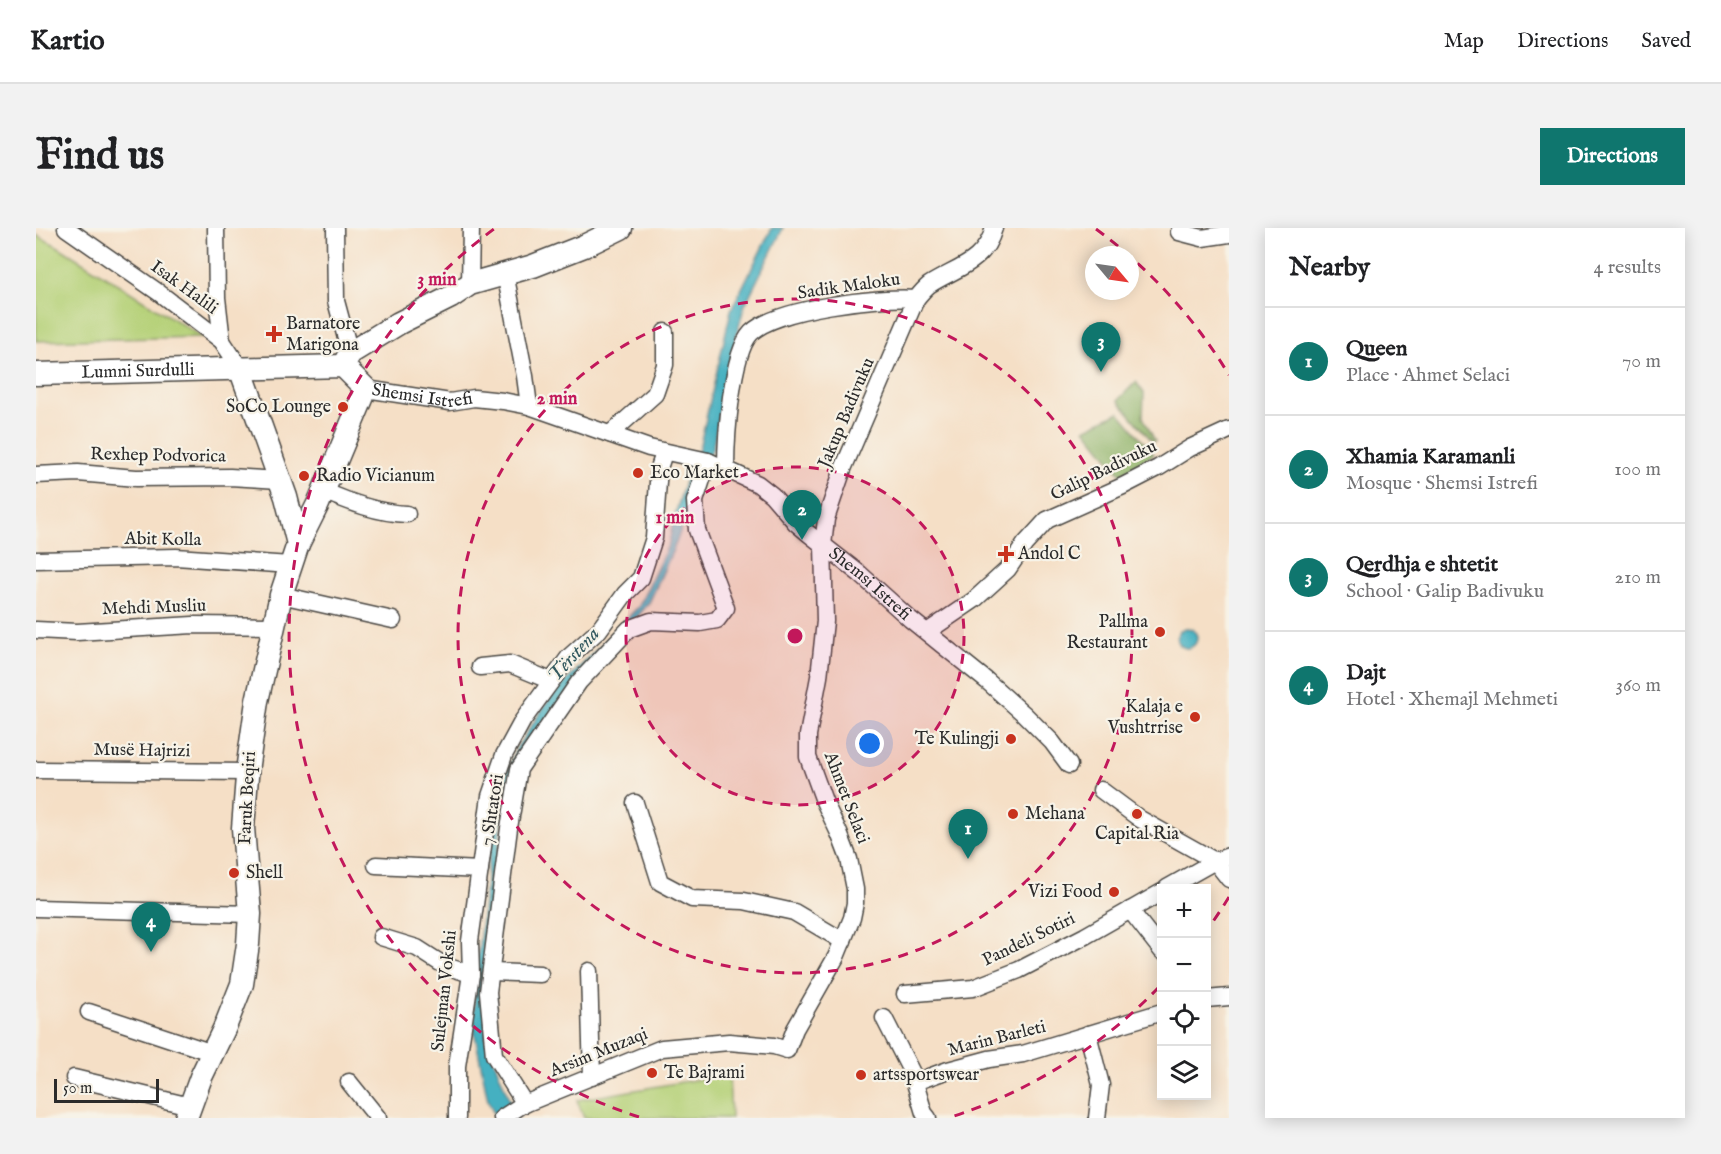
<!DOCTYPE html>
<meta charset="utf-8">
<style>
:root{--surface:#fff;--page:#f2f2f2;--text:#202124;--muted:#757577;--line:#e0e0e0;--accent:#0f766e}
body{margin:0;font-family:"IM FELL English",serif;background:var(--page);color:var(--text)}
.controls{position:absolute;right:18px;bottom:18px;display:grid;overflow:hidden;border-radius:0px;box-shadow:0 3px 15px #0003}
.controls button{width:54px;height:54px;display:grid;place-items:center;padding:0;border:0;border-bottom:2px solid var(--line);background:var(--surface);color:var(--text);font:30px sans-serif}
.compass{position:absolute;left:1049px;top:18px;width:54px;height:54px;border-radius:50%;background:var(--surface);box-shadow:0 3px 15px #0003;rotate:119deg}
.scale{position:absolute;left:18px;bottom:15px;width:105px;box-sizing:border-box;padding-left:6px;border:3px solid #2b2b2b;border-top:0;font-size:16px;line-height:21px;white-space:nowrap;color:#2b2b2b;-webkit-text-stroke:4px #f7f3e8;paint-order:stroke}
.you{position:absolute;left:834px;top:516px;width:21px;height:21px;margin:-15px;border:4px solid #fff;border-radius:50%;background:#1a73e8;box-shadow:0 0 0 9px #1a73e833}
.badge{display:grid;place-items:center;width:39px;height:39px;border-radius:50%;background:var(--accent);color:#fff;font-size:20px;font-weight:700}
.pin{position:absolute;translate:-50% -50px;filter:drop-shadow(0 2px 3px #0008)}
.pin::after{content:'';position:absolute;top:32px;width:21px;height:18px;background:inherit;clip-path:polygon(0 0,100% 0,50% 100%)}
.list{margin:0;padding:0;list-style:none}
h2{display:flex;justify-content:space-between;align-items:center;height:78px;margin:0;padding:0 24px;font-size:26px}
h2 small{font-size:20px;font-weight:400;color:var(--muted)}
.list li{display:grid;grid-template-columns:39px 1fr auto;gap:18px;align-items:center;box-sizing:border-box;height:108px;padding:0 24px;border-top:2px solid var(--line)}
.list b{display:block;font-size:22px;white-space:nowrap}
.list p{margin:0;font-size:20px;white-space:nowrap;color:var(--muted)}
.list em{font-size:20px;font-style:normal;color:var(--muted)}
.icon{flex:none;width:33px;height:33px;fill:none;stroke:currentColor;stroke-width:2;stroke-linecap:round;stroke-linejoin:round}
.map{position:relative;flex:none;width:1193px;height:890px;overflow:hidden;border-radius:0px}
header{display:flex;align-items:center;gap:36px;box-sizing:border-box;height:84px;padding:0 30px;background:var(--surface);border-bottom:2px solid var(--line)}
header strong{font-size:28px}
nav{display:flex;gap:33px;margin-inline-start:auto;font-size:21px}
.intro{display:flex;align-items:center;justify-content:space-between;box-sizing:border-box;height:144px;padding:0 36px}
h1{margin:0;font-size:42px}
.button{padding:15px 27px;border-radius:0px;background:var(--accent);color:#fff;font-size:21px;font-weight:700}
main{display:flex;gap:36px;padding:0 36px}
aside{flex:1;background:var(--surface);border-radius:0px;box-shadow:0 3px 15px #0003}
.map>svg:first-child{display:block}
</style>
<header>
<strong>Kartio</strong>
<nav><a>Map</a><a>Directions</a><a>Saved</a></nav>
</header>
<div class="intro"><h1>Find us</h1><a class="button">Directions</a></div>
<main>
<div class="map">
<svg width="1193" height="890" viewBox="0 0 1193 890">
<rect width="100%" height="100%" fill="#f7f3e8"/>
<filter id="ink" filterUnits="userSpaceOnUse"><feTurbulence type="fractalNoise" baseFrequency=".0167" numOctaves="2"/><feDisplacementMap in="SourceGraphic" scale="12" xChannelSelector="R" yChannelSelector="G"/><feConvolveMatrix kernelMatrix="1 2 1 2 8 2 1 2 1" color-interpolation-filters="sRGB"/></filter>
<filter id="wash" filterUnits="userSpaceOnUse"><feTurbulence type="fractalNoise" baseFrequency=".008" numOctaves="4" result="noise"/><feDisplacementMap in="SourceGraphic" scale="24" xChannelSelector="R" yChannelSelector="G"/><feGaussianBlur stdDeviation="1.35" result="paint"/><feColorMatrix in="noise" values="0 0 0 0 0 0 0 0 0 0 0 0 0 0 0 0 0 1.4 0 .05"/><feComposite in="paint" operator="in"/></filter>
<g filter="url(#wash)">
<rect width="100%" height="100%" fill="#f5dfc6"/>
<path fill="#b4d076" stroke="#707e50" stroke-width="1.5" d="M0,7L21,18L166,109L0,113Z
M693,846L695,890H548L541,872Z"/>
<path fill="#8fb267" stroke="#5d6e49" stroke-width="1.5" d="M1100,154L1108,165L1107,189L1119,213L1117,214L1082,172Z
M1083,184L1118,226L1086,247L1049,201Z"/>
<path fill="#44b0c1" stroke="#386e76" stroke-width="1.5" d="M736,0H747L708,79L690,149L677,219L654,274L641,313L613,375L485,525L467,563L450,811L473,871L479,880L481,890H460L452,873L438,802V761L460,567L481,519L514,470L603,378L633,315L637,294L653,240L663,221L695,82Z
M1141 410a10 10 0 1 1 20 0a10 10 0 1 1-20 0Z"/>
</g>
<g filter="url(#ink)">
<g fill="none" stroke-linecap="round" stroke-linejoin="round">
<defs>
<g id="street">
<path d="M30,0L122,64L186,113L204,140"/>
<path d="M180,0L181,70L186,113"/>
<path d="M299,0L300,73L314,125"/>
<path d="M1143,4L1166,10L1193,6"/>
<path d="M469,45L489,148L493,178"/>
<path d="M434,56L435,0"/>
<path id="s1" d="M330,161L414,174L438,170L467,173L493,178L613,220L672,233L722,256L736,267L760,295L773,306L824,346L874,391L951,453L988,486L1016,514L1033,537"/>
<path d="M574,206L619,166L629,137V104"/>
<path d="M690,240C690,210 695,126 715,105C740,80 845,68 880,71"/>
<path d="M0,247L42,245L100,250L194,249L243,252"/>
<path d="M287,263C314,274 341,285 371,286"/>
<path d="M0,332L140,329L254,337"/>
<path d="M245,367L357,392"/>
<path d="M0,402L41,404L157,397L238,398"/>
<path d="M891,404L938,372L972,341L989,316L1011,292L1087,258L1122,240L1154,220L1193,202"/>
<path d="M444,439L474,436L515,453"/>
<path d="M0,542L211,544"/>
<path d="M1065,562L1104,591L1179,633L1193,651"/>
<path d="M599,575L624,654L656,671L708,673L758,684L807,713"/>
<path d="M340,637L444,642"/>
<path d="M1131,660L1179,633L1193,628"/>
<path d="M0,680L214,686"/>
<path d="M1094,682L1126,723"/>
<path d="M345,709L381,720L409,738L435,746"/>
<path d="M553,743L556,849"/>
<path d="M456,744L504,746"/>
<path d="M869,766L937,760L983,742L1049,708L1126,664"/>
<path d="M1170,771L1193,769"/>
<path d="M53,784L177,825"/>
<path d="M848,790L876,845L888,885L892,890"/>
<path d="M1052,806L1065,857L1061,890"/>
<path d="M38,850L154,878"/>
<path d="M313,854L342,890"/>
<path d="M879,854L912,842L953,831L987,826L1126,784"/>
<path d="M489,876L458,827L452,764L473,600L483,541L543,454L593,401L615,393L664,395L681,392L690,380L661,302L659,273L672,233"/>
<path d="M421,890V838L435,746L434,713L454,568L468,527L487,492L533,429L563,402L589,366L605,350L618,310L623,240L628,225"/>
<path d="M466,890L486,877L626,820L693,814L738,818L751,822L759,801L800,729L816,690L819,675V661L813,631L803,605L788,573L772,529V507L783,449L789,393L787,317L790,291L807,241L880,71C884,66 888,61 893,57C921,39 948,36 958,0"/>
</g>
<g id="secondary">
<path d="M307,138L314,125L363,95L415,69L434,56L497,38L548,18L585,0"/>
<path d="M204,140L250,269L262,316"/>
<path id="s2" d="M0,146L307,138L330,161L282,276L262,316L245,367L221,473L212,536L207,600L214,686L212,716L206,756L189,799L165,849L150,890"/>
</g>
</defs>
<use href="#street" stroke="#494642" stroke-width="19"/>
<use href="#secondary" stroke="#494642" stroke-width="25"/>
<use href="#street" stroke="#fff" stroke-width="16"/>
<use href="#secondary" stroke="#fff" stroke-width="22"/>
</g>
</g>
<circle cx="759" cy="408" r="169" fill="#c2185b" fill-opacity=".12"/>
<g fill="none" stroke="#c2185b" stroke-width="3" stroke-dasharray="10 8">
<circle cx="759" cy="408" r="169"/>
<circle cx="759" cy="408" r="337"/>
<path d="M1193 669A506 506 0 0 1 1171 702M1123 759A506 506 0 0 1 915 889M603 889A506 506 0 0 1 458 1M1060 1A506 506 0 0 1 1193 147"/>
</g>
<g fill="#c8321e" stroke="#f7f3e8" stroke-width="2">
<path d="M235 97h6v6h6v6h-6v6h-6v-6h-6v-6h6z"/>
<circle cx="307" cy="179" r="6"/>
<circle cx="602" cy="245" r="6"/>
<circle cx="268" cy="248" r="6"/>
<path d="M967 317h6v6h6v6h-6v6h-6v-6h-6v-6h6z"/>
<circle cx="1124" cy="404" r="6"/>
<circle cx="1159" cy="489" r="6"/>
<circle cx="975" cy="511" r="6"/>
<circle cx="977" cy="586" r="6"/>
<circle cx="1101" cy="586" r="6"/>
<circle cx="198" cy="645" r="6"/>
<circle cx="1078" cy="664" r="6"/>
<circle cx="616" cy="845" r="6"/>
<circle cx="825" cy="847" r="6"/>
</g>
<g text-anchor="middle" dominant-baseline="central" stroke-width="4.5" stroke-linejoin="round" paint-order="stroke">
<g font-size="18" fill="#2b2b2b" stroke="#f7f3e8">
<text transform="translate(813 59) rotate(-8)">Sadik Maloku</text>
<text transform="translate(148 60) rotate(36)">Isak Halili</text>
<text stroke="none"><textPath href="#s2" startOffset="102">Lumni Surdulli</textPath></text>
<text stroke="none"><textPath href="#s1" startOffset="57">Shemsi Istrefi</textPath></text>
<text transform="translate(811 185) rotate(-67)">Jakup Badivuku</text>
<text transform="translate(122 228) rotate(1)">Rexhep Podvorica</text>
<text transform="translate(1068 243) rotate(-26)">Galip Badivuku</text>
<text transform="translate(127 312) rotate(1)">Abit Kolla</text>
<text stroke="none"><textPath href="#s1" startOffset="558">Shemsi Istrefi</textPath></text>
<text transform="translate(118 380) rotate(-2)">Mehdi Musliu</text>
<text transform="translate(106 523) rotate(1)">Musë Hajrizi</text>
<text transform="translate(212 570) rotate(-87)">Faruk Beqiri</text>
<text transform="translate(810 570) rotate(69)">Ahmet Selaci</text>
<text transform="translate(457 582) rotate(-81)">7 Shtatori</text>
<text transform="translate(993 712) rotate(-26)">Pandeli Sotiri</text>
<text transform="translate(409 763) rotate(-84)">Sulejman Vokshi</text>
<text transform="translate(961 811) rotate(-14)">Marin Barleti</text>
<text transform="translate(563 825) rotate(-22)">Arsim Muzaqi</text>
</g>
<g font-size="18" fill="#2b2b2b" stroke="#f7f3e8" text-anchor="start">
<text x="250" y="96">Barnatore<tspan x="250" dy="21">Marigona</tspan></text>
<text x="295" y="179" text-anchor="end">SoCo Lounge</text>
<text x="614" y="245">Eco Market</text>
<text x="280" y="248">Radio Vicianum</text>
<text x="982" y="326">Andol C</text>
<text x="1112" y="394" text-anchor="end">Pallma<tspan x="1112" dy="21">Restaurant</tspan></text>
<text x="1147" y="479" text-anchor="end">Kalaja e<tspan x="1147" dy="21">Vushtrrise</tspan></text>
<text x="963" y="511" text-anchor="end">Te Kulingji</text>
<text x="989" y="586">Mehana</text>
<text x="1101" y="606" text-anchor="middle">Capital Ria</text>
<text x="210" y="645">Shell</text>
<text x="1066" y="664" text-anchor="end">Vizi Food</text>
<text x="628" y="845">Te Bajrami</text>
<text x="837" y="847">artssportswear</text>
</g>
<g font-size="20" font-style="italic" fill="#345a60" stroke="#f7f3e8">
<text transform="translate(538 427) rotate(-48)">Tërstena</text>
</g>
</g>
<circle cx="759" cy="408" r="9" fill="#c2185b" stroke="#f7f3e8" stroke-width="3"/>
<g font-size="18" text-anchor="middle" font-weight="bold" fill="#c2185b" stroke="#f7f3e8" stroke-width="4.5" stroke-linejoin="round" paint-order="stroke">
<text x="401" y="57">3 min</text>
<text x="521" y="176">2 min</text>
<text x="639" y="295">1 min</text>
</g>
</svg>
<div class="controls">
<button>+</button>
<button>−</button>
<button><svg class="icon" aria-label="locate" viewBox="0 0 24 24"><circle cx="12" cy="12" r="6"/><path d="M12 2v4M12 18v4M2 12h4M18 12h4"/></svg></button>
<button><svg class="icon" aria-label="layers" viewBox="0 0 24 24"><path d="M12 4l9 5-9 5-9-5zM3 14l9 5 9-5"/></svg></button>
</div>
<svg class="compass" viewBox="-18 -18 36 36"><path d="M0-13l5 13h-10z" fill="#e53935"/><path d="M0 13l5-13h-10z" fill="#757577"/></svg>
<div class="scale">50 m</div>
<div class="you"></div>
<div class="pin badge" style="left:932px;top:631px">1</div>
<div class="pin badge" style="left:766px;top:312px">2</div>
<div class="pin badge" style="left:1065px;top:144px">3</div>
<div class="pin badge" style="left:115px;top:724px">4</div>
</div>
<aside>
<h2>Nearby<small>4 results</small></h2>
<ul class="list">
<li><span class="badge">1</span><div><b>Queen</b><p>Place · Ahmet Selaci</p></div><em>70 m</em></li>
<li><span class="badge">2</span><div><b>Xhamia Karamanli</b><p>Mosque · Shemsi Istrefi</p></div><em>100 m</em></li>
<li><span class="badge">3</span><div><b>Qerdhja e shtetit</b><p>School · Galip Badivuku</p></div><em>210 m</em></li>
<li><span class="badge">4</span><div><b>Dajt</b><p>Hotel · Xhemajl Mehmeti</p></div><em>360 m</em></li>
</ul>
</aside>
</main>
